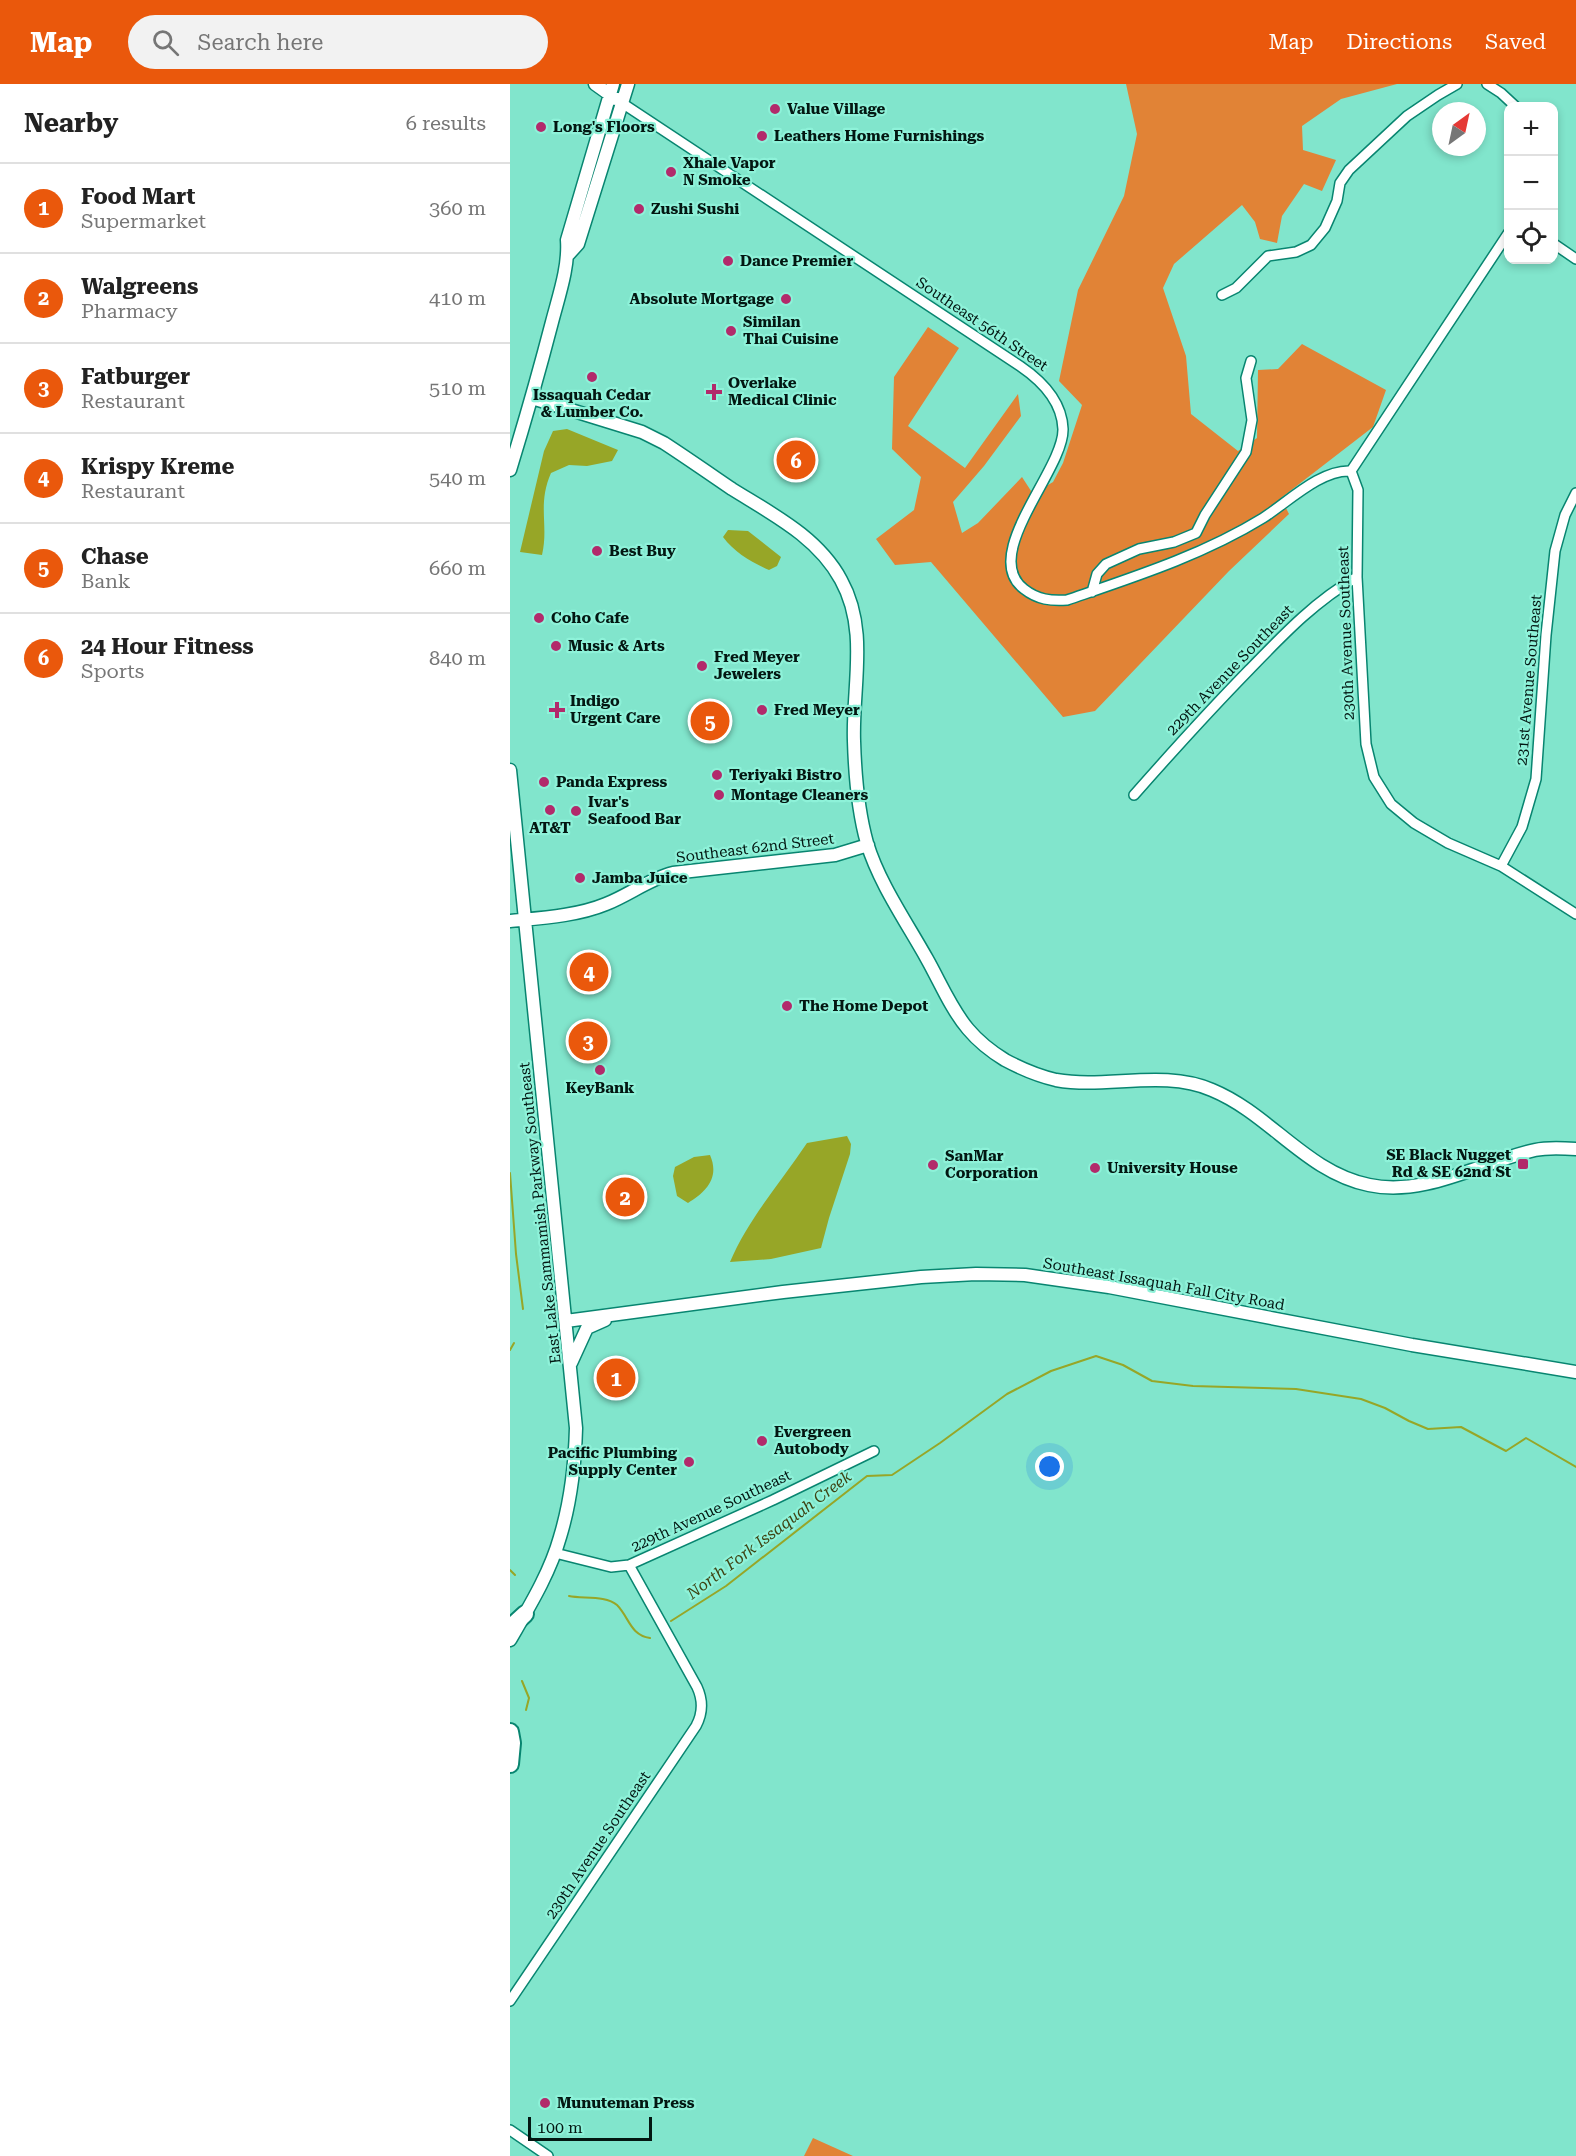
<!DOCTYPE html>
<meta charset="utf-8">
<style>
:root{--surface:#fff;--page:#f2f2f2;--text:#222;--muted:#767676;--line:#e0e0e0;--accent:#ea580c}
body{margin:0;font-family:"Roboto Serif",serif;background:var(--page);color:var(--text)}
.controls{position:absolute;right:18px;top:18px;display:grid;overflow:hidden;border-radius:12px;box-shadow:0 3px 9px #0003}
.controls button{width:54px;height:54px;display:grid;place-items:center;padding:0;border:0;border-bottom:2px solid var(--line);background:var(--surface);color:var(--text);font:30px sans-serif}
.compass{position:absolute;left:922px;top:18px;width:54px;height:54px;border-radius:50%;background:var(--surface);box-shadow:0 3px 9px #0003;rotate:33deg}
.scale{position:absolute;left:18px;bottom:15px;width:124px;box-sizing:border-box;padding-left:6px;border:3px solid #031712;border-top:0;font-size:16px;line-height:21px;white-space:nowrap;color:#031712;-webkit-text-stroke:4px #8ef2d9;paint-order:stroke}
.you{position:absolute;left:540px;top:1383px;width:21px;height:21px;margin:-15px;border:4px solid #fff;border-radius:50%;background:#1a73e8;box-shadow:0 0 0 9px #1a73e833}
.badge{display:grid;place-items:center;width:39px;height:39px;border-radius:50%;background:var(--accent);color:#fff;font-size:20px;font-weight:700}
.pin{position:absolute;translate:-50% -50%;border:3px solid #fff;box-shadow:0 2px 6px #0006}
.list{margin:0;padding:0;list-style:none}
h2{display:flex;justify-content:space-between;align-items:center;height:78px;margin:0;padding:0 24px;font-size:26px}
h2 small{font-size:20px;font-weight:400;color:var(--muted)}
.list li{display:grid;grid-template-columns:39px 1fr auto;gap:18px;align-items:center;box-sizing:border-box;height:90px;padding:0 24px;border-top:2px solid var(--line)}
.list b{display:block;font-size:22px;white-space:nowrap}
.list p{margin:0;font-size:20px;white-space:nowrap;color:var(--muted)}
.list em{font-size:20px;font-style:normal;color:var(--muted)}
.icon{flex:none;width:33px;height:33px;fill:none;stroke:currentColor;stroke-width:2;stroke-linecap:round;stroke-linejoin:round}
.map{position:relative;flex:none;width:1066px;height:2072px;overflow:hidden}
header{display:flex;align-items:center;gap:36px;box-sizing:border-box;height:84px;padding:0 30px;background:var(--accent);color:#fff}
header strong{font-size:28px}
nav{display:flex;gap:33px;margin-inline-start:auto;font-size:21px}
.search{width:420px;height:54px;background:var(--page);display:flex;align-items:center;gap:15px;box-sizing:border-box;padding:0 21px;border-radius:33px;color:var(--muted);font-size:22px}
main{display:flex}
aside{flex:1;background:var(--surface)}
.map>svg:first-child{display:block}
</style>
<header>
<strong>Map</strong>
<div class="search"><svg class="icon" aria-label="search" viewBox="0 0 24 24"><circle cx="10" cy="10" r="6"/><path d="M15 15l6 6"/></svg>Search here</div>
<nav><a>Map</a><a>Directions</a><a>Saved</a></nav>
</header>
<main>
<aside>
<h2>Nearby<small>6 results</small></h2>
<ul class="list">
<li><span class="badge">1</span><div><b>Food Mart</b><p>Supermarket</p></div><em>360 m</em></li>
<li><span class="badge">2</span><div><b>Walgreens</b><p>Pharmacy</p></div><em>410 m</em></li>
<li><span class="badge">3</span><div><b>Fatburger</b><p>Restaurant</p></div><em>510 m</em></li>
<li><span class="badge">4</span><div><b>Krispy Kreme</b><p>Restaurant</p></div><em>540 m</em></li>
<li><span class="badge">5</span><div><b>Chase</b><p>Bank</p></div><em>660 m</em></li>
<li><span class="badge">6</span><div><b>24 Hour Fitness</b><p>Sports</p></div><em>840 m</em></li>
</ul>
</aside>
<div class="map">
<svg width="1066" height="2072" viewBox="0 0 1066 2072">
<rect width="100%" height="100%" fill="#81e5cc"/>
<path fill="#e18336" d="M616,0H887L831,15L792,42L793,66L826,76L812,107L794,100L772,132L767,159L750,155L745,138L732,121L664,180L653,204L676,272L681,330L728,367L747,354L748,286L768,285L792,260L876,306L863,343L771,414L779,430L719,487L585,627L553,633L421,478L385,481L366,455L404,426L411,393L382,365L384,293L418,243L449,264L398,342L455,384L508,310L511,332L474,382L443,418L452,449L468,439L512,393L523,410L543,398L553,379L572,321L549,297L568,206L614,112L627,50Z
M303,2054L343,2072H294Z"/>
<path fill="#97a627" d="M57,345L108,366L102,377L77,382L59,381L41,389C27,421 39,441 32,471L10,468L34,367L43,347Z
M218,446L238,447L271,473L267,482L259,486C241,478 225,469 213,453Z
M337,1052L341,1060L340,1070L319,1134L311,1164L261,1175L220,1178C238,1135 271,1098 297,1059Z
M200,1071C210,1094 196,1108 178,1119L167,1112L163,1092L165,1083L184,1073Z"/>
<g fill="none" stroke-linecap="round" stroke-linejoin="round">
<path stroke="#97a627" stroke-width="2" d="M0,1089L6,1170L13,1225
M0,1266L4,1259
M0,1486L5,1491
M59,1512C72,1515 96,1511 107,1521C119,1533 120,1551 140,1554
M161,1537L216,1502L357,1392L382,1391L430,1359L497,1310L541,1287L586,1272L613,1281L642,1297L683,1302L786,1305L851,1315L875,1324L899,1337L918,1345L951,1343L996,1367L1016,1354L1066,1383
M12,1597L19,1614L16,1626"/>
<defs>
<path id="street" d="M977,0L991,9L1005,22
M112,19L510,282C532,297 552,317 553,345C554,386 469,471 514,505C528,516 541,517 557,516C624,493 693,471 753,434C778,418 811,385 841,387
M1044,160L1066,175
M712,211L726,204L758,172L786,168L801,161L815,144L827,117L830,99L839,86L897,32L928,11L947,0
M841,387L848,406L847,493L856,660L864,693L881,720L904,739L938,759L991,782L1066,830
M841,387L999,148
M582,508L587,490L596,480L629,465L664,458L686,449L695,431L736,368L742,336L736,294L741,277
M624,711C661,669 699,627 739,586C773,551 805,517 847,493
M991,782L1012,743L1026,695L1036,551L1045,467L1055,431L1066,409
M45,1469L101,1483L119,1481L263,1416L364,1367
M0,1917L186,1642C193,1629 193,1616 187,1603L119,1481
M0,2046L38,2072"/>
<path id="secondary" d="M85,0L106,15
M58,171L68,160L118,0
M22,314L132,348L154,359C177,374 200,390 222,405C262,430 308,453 331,496C359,546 342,603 344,657C345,691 348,727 357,759C369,799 397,839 417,875C430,898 441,925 458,945C468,957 482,968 495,976C510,984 529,992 546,996C597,1005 653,985 702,1006C760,1030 796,1088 859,1101C916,1113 971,1078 1025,1066C1038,1063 1053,1064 1066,1065
M0,386C15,337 29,288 42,238C49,211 59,183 57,156L103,0
M0,686L66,1344C65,1381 61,1417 50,1453C40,1489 19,1523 0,1556
M0,837C31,834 67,832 96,820C119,811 139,795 163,789L325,771L358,761
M56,1237L273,1208L411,1193L466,1190L515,1191L599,1203L902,1261L1066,1288
M61,1279L77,1244L95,1236"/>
<path id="highway" d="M0,1544L15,1530
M0,1648L2,1659L0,1680"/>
</defs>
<use href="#street" stroke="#088570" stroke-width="12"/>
<use href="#secondary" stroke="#088570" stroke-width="15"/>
<use href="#highway" stroke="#088570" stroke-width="20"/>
<use href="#street" stroke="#fff" stroke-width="9"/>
<use href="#secondary" stroke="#fff" stroke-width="12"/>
<use href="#highway" stroke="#fff" stroke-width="16"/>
</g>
<g fill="#b22a6b" stroke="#8ef2d9" stroke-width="2">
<circle cx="265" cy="25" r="6"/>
<circle cx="31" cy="43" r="6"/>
<circle cx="252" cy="52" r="6"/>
<circle cx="161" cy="88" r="6"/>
<circle cx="129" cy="125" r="6"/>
<circle cx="218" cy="177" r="6"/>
<circle cx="276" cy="215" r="6"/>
<circle cx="221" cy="247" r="6"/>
<circle cx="82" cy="293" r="6"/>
<path d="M201 299h6v6h6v6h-6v6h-6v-6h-6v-6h6z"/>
<circle cx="87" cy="467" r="6"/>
<circle cx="29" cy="534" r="6"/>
<circle cx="46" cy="562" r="6"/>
<circle cx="192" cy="582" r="6"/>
<path d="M44 617h6v6h6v6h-6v6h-6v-6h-6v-6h6z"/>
<circle cx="252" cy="626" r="6"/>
<circle cx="207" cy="691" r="6"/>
<circle cx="34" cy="698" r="6"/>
<circle cx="209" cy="711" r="6"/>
<circle cx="40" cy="726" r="6"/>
<circle cx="66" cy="727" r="6"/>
<circle cx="70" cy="794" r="6"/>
<circle cx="277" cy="922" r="6"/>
<circle cx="90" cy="986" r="6"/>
<rect x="1007" y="1074" width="12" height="12" rx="3"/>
<circle cx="423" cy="1081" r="6"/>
<circle cx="585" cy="1084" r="6"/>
<circle cx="252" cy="1357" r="6"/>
<circle cx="179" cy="1378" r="6"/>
<circle cx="35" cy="2019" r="6"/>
</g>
<g text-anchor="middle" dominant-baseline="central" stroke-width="4.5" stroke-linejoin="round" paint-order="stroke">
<g font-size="15" font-weight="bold" fill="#031712" stroke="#8ef2d9" text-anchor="start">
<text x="277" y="25">Value Village</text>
<text x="43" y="43">Long's Floors</text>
<text x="264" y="52">Leathers Home Furnishings</text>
<text x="173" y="79">Xhale Vapor<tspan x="173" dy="17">N Smoke</tspan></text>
<text x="141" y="125">Zushi Sushi</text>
<text x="230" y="177">Dance Premier</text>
<text x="264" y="215" text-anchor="end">Absolute Mortgage</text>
<text x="233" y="238">Similan<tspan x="233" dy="17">Thai Cuisine</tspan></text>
<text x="218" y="299">Overlake<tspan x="218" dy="17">Medical Clinic</tspan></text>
<text x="82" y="311" text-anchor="middle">Issaquah Cedar<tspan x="82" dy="17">&amp; Lumber Co.</tspan></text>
<text x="99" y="467">Best Buy</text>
<text x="41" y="534">Coho Cafe</text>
<text x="58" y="562">Music &amp; Arts</text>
<text x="204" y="573">Fred Meyer<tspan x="204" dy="17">Jewelers</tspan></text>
<text x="60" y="617">Indigo<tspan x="60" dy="17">Urgent Care</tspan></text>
<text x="264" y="626">Fred Meyer</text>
<text x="219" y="691">Teriyaki Bistro</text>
<text x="46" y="698">Panda Express</text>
<text x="221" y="711">Montage Cleaners</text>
<text x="78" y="718">Ivar's<tspan x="78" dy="17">Seafood Bar</tspan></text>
<text x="40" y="744" text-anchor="middle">AT&amp;T</text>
<text x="82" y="794">Jamba Juice</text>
<text x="289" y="922">The Home Depot</text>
<text x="90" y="1004" text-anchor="middle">KeyBank</text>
<text x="1001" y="1071" text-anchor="end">SE Black Nugget<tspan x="1001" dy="17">Rd &amp; SE 62nd St</tspan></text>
<text x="435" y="1072">SanMar<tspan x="435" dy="17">Corporation</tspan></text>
<text x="597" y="1084">University House</text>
<text x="264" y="1348">Evergreen<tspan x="264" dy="17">Autobody</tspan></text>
<text x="167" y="1369" text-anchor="end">Pacific Plumbing<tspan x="167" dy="17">Supply Center</tspan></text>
<text x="47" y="2019">Munuteman Press</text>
</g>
<g font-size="15" fill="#031712" stroke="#8ef2d9">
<text transform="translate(472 240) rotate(34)">Southeast 56th Street</text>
<text transform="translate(836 549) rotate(-92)">230th Avenue Southeast</text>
<text transform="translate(720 586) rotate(-46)">229th Avenue Southeast</text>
<text transform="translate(1019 596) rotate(-85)">231st Avenue Southeast</text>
<text transform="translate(245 764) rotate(-7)">Southeast 62nd Street</text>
<text transform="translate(30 1129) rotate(-96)">East Lake Sammamish Parkway Southeast</text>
<text transform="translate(654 1200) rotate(10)">Southeast Issaquah Fall City Road</text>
<text transform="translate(201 1427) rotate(-25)">229th Avenue Southeast</text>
<text transform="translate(88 1761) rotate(-56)">230th Avenue Southeast</text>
</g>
<g font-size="16" font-style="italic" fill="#3e4414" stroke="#8ef2d9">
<text transform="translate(259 1451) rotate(-37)">North Fork Issaquah Creek</text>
</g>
</g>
</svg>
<div class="controls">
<button>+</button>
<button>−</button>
<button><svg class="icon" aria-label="locate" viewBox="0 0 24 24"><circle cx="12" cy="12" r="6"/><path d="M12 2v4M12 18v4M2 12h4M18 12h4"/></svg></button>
</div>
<svg class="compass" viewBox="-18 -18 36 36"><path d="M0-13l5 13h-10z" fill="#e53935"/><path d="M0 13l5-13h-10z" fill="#767676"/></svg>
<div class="scale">100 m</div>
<div class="you"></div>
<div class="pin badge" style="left:106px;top:1294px">1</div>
<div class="pin badge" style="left:115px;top:1113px">2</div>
<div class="pin badge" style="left:78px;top:957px">3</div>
<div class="pin badge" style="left:79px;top:888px">4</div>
<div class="pin badge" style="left:200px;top:637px">5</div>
<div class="pin badge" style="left:286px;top:376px">6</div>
</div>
</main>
